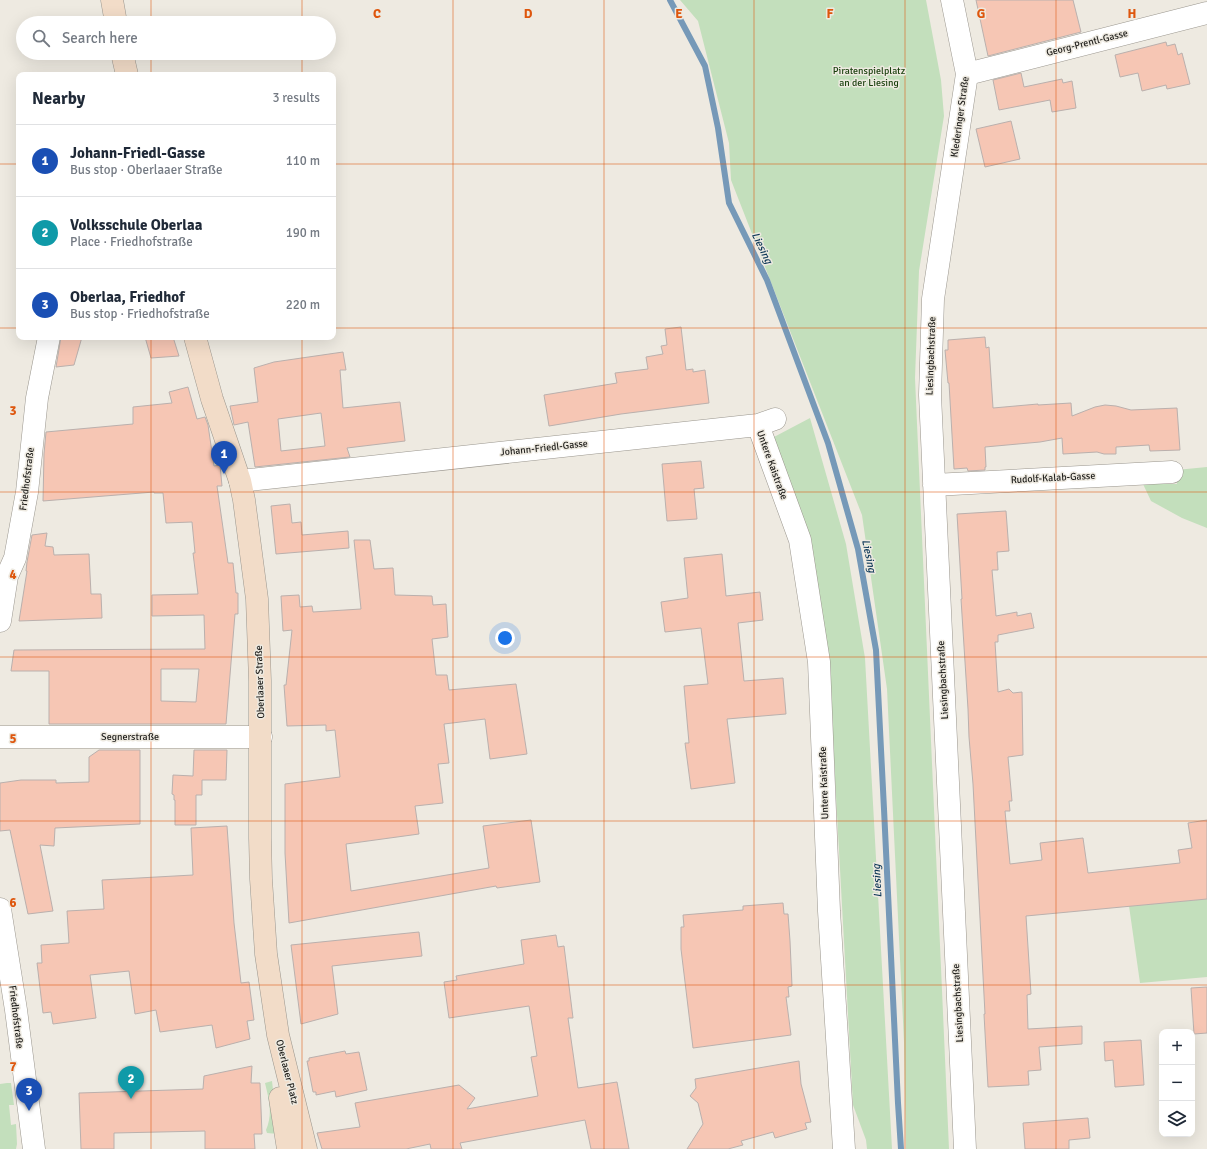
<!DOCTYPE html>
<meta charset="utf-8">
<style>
:root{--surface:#fff;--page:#f6f6f7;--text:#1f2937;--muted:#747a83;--line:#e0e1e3;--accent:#0b8043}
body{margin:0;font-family:Signika,sans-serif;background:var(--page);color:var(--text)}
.controls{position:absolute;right:12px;bottom:12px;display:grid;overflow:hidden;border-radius:8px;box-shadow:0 4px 16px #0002}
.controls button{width:36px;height:36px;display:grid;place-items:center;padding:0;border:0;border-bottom:1px solid var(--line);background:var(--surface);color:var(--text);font:20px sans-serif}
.you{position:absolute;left:505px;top:638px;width:14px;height:14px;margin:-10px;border:3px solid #fff;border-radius:50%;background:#1a73e8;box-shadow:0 0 0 6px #1a73e833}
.badge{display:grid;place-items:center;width:26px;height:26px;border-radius:50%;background:var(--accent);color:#fff;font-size:13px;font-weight:700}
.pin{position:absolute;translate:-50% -33px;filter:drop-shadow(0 1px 2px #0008)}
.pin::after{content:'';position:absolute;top:21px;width:14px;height:12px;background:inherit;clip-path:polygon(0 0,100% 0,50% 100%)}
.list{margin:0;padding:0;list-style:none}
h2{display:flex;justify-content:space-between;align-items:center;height:52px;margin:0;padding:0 16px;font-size:17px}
h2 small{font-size:13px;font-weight:400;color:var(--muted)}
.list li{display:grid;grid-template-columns:26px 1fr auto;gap:12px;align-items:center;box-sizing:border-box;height:72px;padding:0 16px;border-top:1px solid var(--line)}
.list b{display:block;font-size:15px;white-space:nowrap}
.list p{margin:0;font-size:13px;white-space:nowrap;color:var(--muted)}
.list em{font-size:13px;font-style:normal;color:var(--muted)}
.icon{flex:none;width:22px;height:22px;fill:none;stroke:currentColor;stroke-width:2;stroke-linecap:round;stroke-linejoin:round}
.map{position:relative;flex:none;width:1207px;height:1149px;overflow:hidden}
.search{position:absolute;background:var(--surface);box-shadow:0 4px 16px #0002;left:16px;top:16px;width:320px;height:44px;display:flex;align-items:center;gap:10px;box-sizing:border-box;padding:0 14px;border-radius:22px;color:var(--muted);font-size:15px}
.panel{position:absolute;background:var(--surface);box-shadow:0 4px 16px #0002;left:16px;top:72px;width:320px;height:268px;border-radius:8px}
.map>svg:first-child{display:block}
</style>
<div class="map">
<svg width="1207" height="1149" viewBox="0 0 1207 1149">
<rect width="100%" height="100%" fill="#eeeae1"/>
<path fill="#c3dfbc" d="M680,0H926L941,80L944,116L919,271L915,378L949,1149H906L904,1042L887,689L862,515L731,180L729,143L698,21Z
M810,418L846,544L865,658L892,1149H867L866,1140L853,1105L828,651L774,437Z
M1207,467V528L1182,518L1151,501L1143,484H1177L1176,470Z
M1207,899V977L1140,983L1129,906Z
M272,1081L278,1134L267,1133L266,1130C273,1113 269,1100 265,1083Z
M7,1083H11L14,1105H9L11,1125L16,1124L17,1144L16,1149H0V1084Z"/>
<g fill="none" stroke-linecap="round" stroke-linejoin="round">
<path stroke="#7699b8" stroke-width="6" d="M670,0L705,66L718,128L729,203L767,280L828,443L858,549L876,650L884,809L898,1103L901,1149"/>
</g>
<path fill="#f6c6b4" stroke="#bab0ad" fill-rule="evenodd" d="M976,0H1073L1081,32L988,56Z
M1166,42L1167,46L1175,44L1178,55L1182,53L1190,84L1167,89L1166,85L1142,91L1138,73L1120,77L1115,55Z
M1021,73L1024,87L1062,79L1063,83L1072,81L1076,108L1052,112L1050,100L999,110L993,80Z
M1011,121L1020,159L985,167L976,129Z
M681,327L686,370L693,369V372L705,370L709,403L621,414L549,426L544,395L617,383L615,373L648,369L646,357L663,354L661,346L667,345L665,329Z
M61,337H82L74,365L56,367Z
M145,337H173L179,356L151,358Z
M985,337L986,348L989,347L993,408L1038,404V405L1071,403L1072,416L1095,407L1105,405L1116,406L1131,410L1177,408L1180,450L1150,451L1149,445L1116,447V454H1104L1097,452L1063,454L1062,438L1040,442L985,447L986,467H985V470L968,471L967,468L954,469L949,383H948L945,350H948V340Z
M343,352L346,370H340L343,408L400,402L405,441L347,448L350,457L255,467L248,422L234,425L230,406L258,402L254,368L274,362ZM321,413L325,446L281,451L278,419Z
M188,387L197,419L205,417L208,425L214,466L220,465L222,486H217L228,563H233L236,593H238V614H235L226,724H49V671H11L14,650L205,649L204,615L152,616V595L198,594L193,553H195L192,522L166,523L163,493H154V492L43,501L44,454L46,432L133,424V407L172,403L169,392ZM161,669H199L196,702L161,701Z
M701,461L704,488L694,489L697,519L667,521L662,464Z
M290,504L292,523L301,522L302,535L348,531L349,548L276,554L271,506Z
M1006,511L1009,551L997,552L998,570H992L996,616L1017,612V616L1031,613L1034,628L998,635V642H995L998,692L1009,689L1013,693L1022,692L1023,755L1008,757L1012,801H1009L1010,811H1005L1010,864L1042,860L1040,843L1083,838L1088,873L1180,863L1178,850L1192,848L1188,823L1207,820V899L1026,916L1031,994L1027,995L1028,1029L1082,1026V1044L1039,1047L1041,1070L1028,1071L1029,1085L988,1087L984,1014H985L973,784L969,737L968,709L961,599H962L957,514Z
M47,533L45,546L53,547L54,555L89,554L91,594H101L102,618L19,621L27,571H26L27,562L32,535Z
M354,540H370L374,569L393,568L395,595L432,596L433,605L446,604L448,637L432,639L436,675H447L449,690L516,684L527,754L490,759L485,719L444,724L449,763L438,764L443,803L415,806L419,834L346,844L351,891L489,868L483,826L531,820L540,882L497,888L496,886L289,923L285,853V784L340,777L335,730L326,731V725L287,726L284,685H286L292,630L283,631L281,596L299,595L300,607L312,606L313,612L361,609Z
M722,554L726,596L760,592L763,620L738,623L744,681L783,678L786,714L727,719L735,783L691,789L685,743H689L684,686L708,684L701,628L665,632L661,602L688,598L684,558Z
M99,750H140V824L55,828L54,846L40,845L53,911L28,914L10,830L0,831V783L21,780H56V783L89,782V757Z
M194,750H227L226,780H202V795H196V825H175V800H174V795L172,794L173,775L193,776Z
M227,826L234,923L241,983L249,982L254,1020L247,1021L250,1039L216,1048L212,1025L160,1032L156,1010L135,1014L129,971L90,975L96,1018L53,1024L51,1012L43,1013L37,963H42L41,945L69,943L67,911L104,909L102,880L193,875L191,828Z
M783,903L784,914H788L790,941L792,986L788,987L789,997H786L791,1035L693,1048L681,949V927H684L683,915L743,910V906Z
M419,932L422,956L332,966L338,1014L301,1024L291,945Z
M556,935L558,947L564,946L573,1018H568L578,1088L617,1082L629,1149H591L585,1120L460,1143L462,1149H431L430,1144L406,1149H322L317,1133L360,1127L355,1103L459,1085L475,1098L467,1109L538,1096L531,1057L537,1056L529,1006L449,1018L444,982L457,980L456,976L524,964L521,940Z
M1207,987V1033L1194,1034L1191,988Z
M1141,1040L1144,1085L1115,1087L1113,1060L1105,1061L1104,1042Z
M345,1051L346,1054L359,1052L367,1090L336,1097L335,1091L316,1095V1092H313L307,1061H309V1058Z
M799,1061L801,1084L811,1122L805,1123L807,1129L775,1138L773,1132L741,1141L743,1145L728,1149H687L703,1124L698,1103L690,1096L696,1088L695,1079Z
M252,1066L251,1083H260L262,1134H254L255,1149H205V1131L114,1133V1149H81L79,1093L203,1089L204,1076Z
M1088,1118L1090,1138L1069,1140V1149H1025L1023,1123Z"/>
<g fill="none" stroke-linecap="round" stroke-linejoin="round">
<defs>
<path id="street" d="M952,0L967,74L933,299L930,395L965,1149
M967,74L1207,13
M758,425L800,540L819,662L829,911L844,1149
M240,481L758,425L775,419
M934,485L1172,472
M0,621L7,576L15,558L27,492L37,398L49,337
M0,737H261
M0,909L16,1010L34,1149"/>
<path id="secondary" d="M112,0L116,23
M122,53L127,75
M195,337L212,399L240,481L244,500L257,599L260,681V838L261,879L266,954L278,1035L306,1149
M280,1098L288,1149"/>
</defs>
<use href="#street" stroke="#9a968e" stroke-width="23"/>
<use href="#secondary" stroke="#9a968e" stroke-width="23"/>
<use href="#street" stroke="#fff" stroke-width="22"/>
<use href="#secondary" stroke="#f2dcc8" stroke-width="22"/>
</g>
<path fill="none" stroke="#de560d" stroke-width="1" stroke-opacity="0.55" d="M151,0V23M302,0V23M453,0V1149M604,0V1149M754,0V1149M905,0V1149M1056,0V1149M151,53V75M302,53V75M0,164H19M333,164H1207M0,328H19M333,328H1207M151,337V1149M302,337V1149M0,492H1207M0,657H1207M0,821H1207M0,985H1207"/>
<g text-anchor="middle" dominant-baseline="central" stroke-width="3" stroke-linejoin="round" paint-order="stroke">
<g font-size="10" fill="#1e1d1a" stroke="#eeeae1">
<text transform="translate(1087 43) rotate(-14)">Georg-Prentl-Gasse</text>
<text transform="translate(960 117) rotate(-82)">Klederinger Straße</text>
<text transform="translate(931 356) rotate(-88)">Liesingbachstraße</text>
<text transform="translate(544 448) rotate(-6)">Johann-Friedl-Gasse</text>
<text transform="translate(772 465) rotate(70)">Untere Kaistraße</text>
<text transform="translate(1053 478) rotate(-3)">Rudolf-Kalab-Gasse</text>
<text transform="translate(27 479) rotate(-83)">Friedhofstraße</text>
<text transform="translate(943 680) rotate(-93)">Liesingbachstraße</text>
<text transform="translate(260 682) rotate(-92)">Oberlaaer Straße</text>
<text x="130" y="737">Segnerstraße</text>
<text transform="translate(824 783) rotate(-92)">Untere Kaistraße</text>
<text transform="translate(958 1003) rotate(-93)">Liesingbachstraße</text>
<text transform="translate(16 1017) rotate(83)">Friedhofstraße</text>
<text transform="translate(287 1072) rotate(76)">Oberlaaer Platz</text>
</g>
<g font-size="10" fill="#173e0b" stroke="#eeeae1">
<text x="869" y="71">Piratenspielplatz<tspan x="869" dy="12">an der Liesing</tspan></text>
</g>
<g font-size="11" font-style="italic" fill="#0e3858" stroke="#eeeae1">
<text transform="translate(762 248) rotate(64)">Liesing</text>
<text transform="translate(869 556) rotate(78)">Liesing</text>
<text transform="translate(877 881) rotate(-93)">Liesing</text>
</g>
</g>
<g font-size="13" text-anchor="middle" font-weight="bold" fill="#de560d" stroke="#eeeae1" stroke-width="3" stroke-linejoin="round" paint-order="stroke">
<text x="377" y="18">C</text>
<text x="528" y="18">D</text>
<text x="679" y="18">E</text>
<text x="830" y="18">F</text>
<text x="981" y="18">G</text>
<text x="1132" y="18">H</text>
<text x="13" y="415">3</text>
<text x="13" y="579">4</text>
<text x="13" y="743">5</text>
<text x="13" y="907">6</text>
<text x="13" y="1071">7</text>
</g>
</svg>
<div class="controls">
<button>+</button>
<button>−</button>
<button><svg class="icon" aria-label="layers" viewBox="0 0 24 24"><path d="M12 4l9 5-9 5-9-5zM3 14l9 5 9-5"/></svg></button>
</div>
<div class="you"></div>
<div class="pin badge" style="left:224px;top:474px;background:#1a4fb4">1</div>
<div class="pin badge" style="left:131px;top:1099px;background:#0f9aa8">2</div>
<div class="pin badge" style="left:29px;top:1111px;background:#1a4fb4">3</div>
<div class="search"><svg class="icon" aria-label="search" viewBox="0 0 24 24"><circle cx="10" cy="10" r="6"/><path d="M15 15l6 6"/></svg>Search here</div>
<section class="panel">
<h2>Nearby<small>3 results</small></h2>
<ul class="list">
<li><span class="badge" style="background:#1a4fb4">1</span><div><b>Johann-Friedl-Gasse</b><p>Bus stop · Oberlaaer Straße</p></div><em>110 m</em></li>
<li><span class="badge" style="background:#0f9aa8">2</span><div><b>Volksschule Oberlaa</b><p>Place · Friedhofstraße</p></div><em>190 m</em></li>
<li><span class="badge" style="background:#1a4fb4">3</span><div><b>Oberlaa, Friedhof</b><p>Bus stop · Friedhofstraße</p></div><em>220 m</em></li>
</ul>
</section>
</div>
